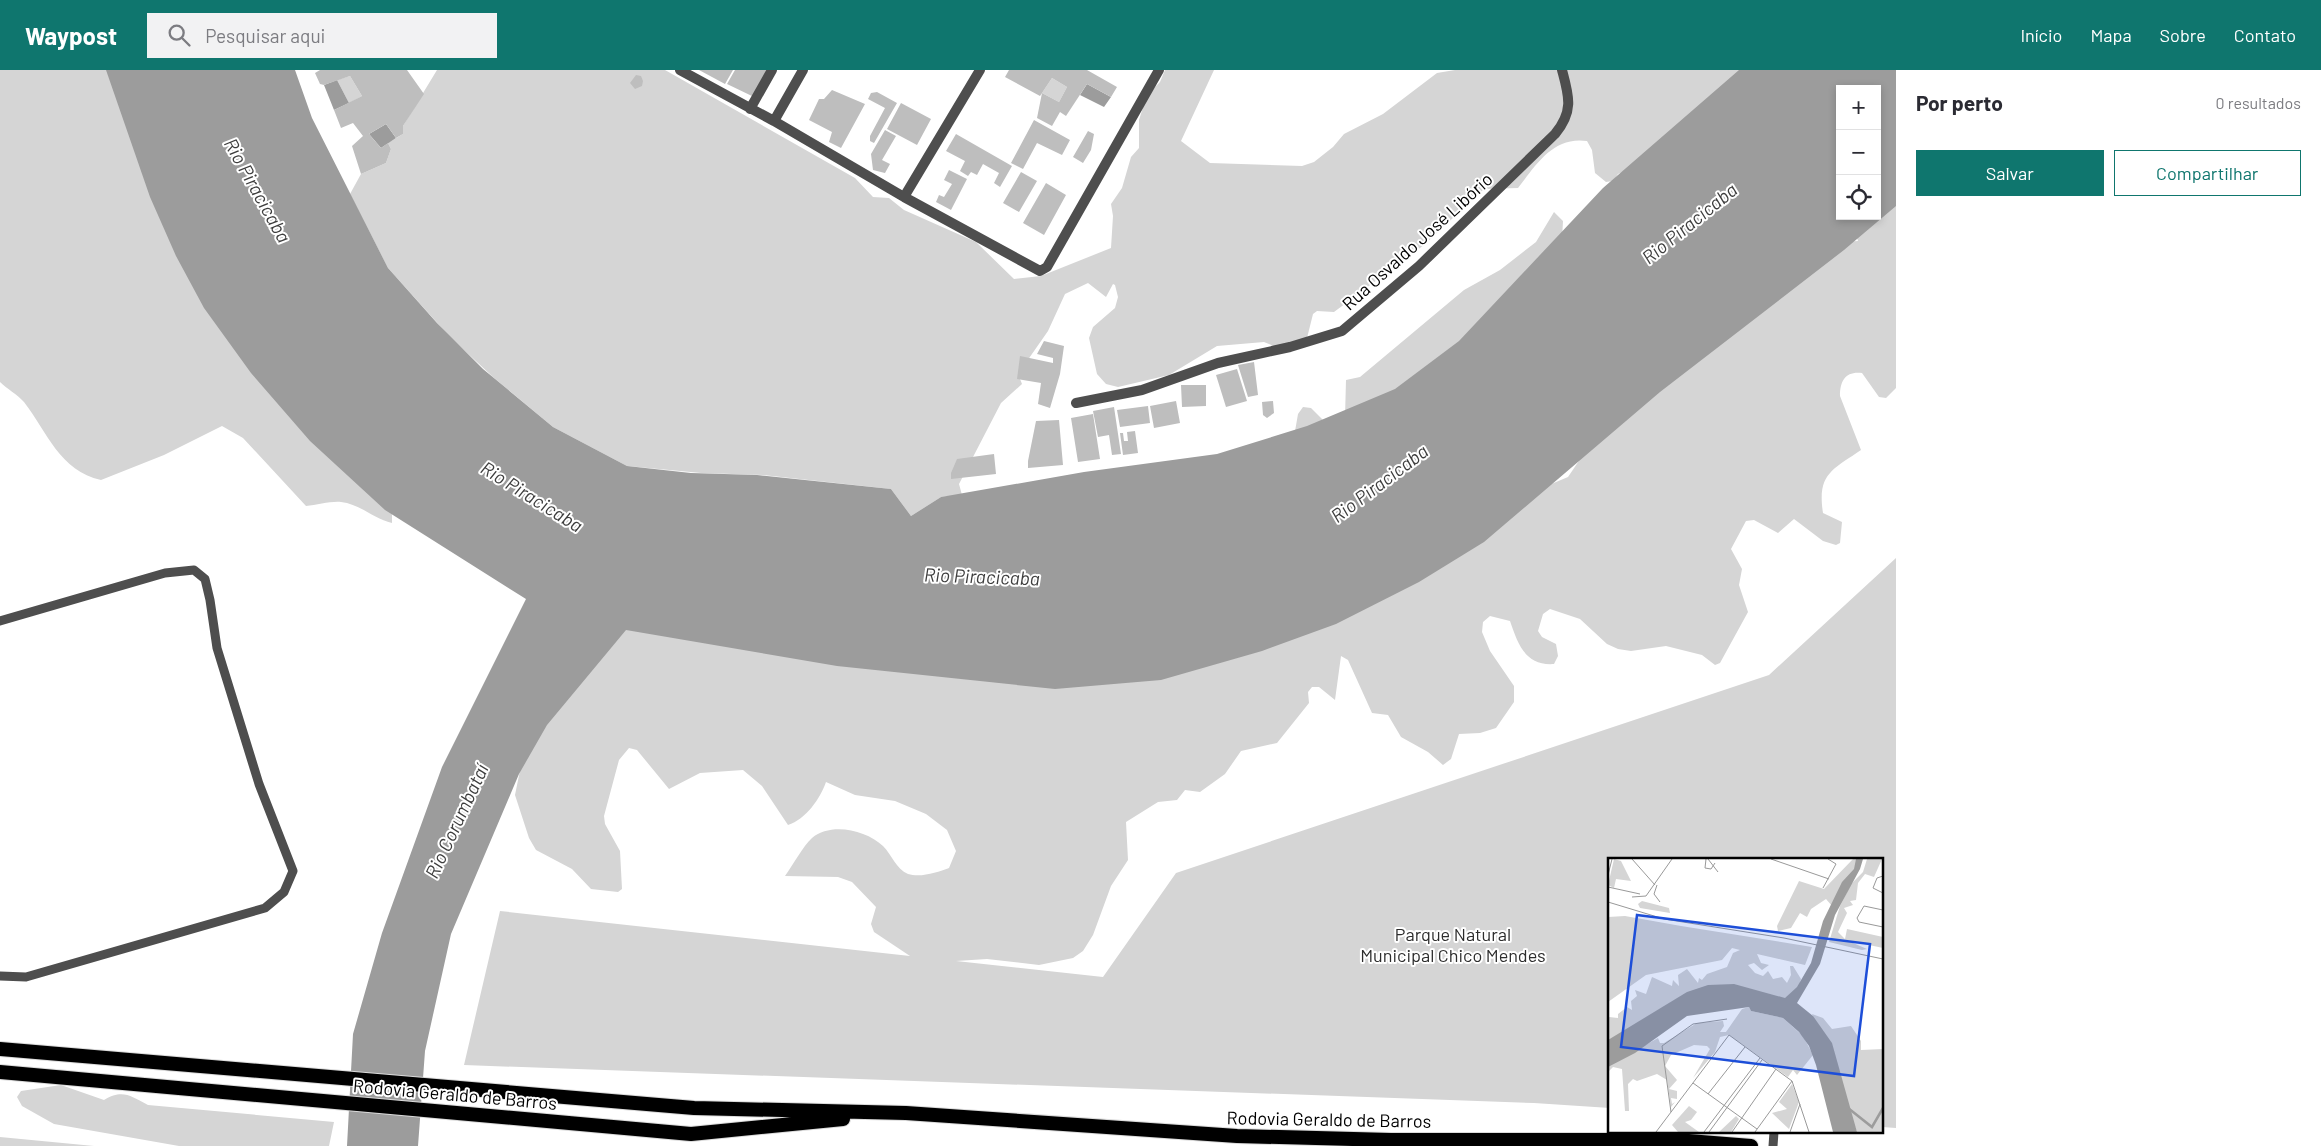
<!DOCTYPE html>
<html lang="pt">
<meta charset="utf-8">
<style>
:root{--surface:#fff;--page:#f2f2f3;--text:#2b2b33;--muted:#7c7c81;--line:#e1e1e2;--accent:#0f766e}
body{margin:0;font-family:Barlow,sans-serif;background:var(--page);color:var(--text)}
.controls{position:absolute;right:15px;top:15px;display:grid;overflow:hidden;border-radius:0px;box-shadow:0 2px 8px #0003}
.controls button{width:45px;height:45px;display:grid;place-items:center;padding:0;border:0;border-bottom:1px solid var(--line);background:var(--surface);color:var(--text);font:25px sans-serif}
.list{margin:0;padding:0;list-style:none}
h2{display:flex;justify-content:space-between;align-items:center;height:65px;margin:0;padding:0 20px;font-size:21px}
h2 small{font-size:16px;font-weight:400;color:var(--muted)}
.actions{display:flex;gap:10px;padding:15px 20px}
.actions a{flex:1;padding:11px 0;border:1px solid var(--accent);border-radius:0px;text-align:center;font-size:18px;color:var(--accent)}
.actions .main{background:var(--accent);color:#fff}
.icon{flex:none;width:28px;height:28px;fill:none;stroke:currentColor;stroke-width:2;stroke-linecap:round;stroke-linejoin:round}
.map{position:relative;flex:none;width:1896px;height:1076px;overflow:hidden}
header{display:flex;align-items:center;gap:30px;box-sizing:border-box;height:70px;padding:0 25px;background:var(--accent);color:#fff}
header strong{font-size:24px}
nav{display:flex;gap:28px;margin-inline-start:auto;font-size:18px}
.search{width:350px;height:45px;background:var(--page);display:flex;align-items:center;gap:12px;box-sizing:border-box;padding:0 18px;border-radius:0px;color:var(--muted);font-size:19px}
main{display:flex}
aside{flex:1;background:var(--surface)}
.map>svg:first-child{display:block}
</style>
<header>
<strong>Waypost</strong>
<div class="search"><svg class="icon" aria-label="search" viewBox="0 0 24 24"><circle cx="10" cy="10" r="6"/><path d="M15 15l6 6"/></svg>Pesquisar aqui</div>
<nav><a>Início</a><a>Mapa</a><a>Sobre</a><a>Contato</a></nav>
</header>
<main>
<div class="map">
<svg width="1896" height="1076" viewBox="0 0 1896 1076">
<rect width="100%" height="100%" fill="#fff"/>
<path fill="#d5d5d5" d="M0,0H137L392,434V453C374,449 360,434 341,432C331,431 317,435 306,436L243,368L222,356L164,385L101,410C60,401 47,362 24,332C17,324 7,319 0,312Z
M437,0H665L855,108L873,127L889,128L904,140L976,172L1014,209L1041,206L1111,178L1113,146L1111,134L1122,118L1131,87L1139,78V50L1147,25L1160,12L1165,0H1214L1181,71L1210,93L1302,96L1314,92L1333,77L1344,64L1383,44L1437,3L1455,0H1781L1638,95L1618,104L1613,111L1606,112L1595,103L1592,80L1587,71C1553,66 1536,95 1518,118L1484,119L1424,175L1334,242L1317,241L1313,244L1307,268L1276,277L1264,272L1217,276L1169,305L1118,317L1106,314L1097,304L1089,268L1093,257L1115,238L1118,227L1115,215L1113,214L1106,227L1088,213L1065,224L1048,261L1018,304L1022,314L1001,333L959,414L962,425L941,427L911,446L891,419L763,405L701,403L627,396L553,357L493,307L449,266L388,198L350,124L361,104L386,93L391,79L388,73L403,64V56Z
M350,6L362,26L349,33L337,10Z
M1052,8L1067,17L1059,32L1042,23Z
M1896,105V318L1886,328L1879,327L1862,303C1846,301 1840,310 1840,326L1861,380C1832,400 1817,404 1823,443L1842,452L1840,473L1836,475L1823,471L1794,449L1778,463L1754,450L1746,451L1731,479L1742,499L1739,515L1748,542L1720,593L1715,595L1702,585L1666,576L1631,581L1618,579L1607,574L1580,549L1550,539L1543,544L1538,561L1542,567L1556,574L1558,586L1554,594C1525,596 1518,574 1510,551L1490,546L1483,552L1482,562L1490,581L1514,616V632L1496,658L1480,663L1459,664L1451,689L1443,695L1428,682L1401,667L1388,645L1372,643L1348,590L1341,586L1335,630L1319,617H1312L1308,622L1309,633L1277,673L1241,681L1225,704L1200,722L1185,720L1177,730L1158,732L1126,752L1128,790L1111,816L1093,865L1083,881L1073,888L1039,895L987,889L956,891L1103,907L1176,803L1769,605L1896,488V1058L1882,1057V790H1610V1038L1534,1033L464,995L500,841L910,886L874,862L871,854L876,837L852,812L838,807L785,806C793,795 803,776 812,768C831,752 866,760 883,776C892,785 896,799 908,804C921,808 938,802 949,798L956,781L947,760L926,744L895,731L855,725L826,712C820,729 806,749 788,755L762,716L743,700L700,703L669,719L637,680L629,678L619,690L604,746L605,754L620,781L622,819L618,822L591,819L572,799L536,780L529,768L515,725L527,666L623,555L1506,433L1568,407L1610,345L1829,173L1858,171L1851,149L1877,146Z
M1554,142L1563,151L1561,187L1537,212L1525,234L1509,250L1497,272L1461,290L1428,325L1413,337L1305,390L1277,393L1266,387L1294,367L1298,344L1303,337L1311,338L1328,355L1337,354L1345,347L1346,310L1360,307L1464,220L1500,200L1536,172Z
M61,1015L104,1030C123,1019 130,1026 148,1035L334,1052L329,1076H179L54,1054L22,1036L17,1027L21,1021Z
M0,1067L94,1076H0Z"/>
<path fill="#9c9c9c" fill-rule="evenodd" d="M106,0H295L312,48L388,198L437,253L483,299L553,357L627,396L691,403L757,405L891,419L911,446L941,427L1084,402L1217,384L1307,356L1395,319L1459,271L1603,118L1739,0H1896V136L1844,180L1660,322L1484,472L1419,512L1336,554L1262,581L1161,610L1055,619L837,596L626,560L547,655L519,704L451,864L425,981L418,1076H347L353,964L382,863L442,697L526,529L385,440L310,371L251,303L204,238L176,186L150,127ZM1840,19H1877V146H1840Z
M337,10L349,33L334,40L324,15Z
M1087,14L1111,27L1104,37L1080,25Z
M386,54L396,68L381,78L369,64Z"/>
<path fill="#bebebe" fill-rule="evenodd" d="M320,0H407L424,24L403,56V64L396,68L386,54L369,64L381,78L388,73L391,79L386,93L361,104L352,76L363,66L353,53L341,58L334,40L362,26L350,6L324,15L320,14L315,3Z
M699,0H733L725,14Z
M735,0H769L754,27L727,14Z
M1009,0H1087L1117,17L1111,27L1087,14L1066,46L1060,42L1052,56L1037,48L1042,23L1040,26L1005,7ZM1052,8L1067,17L1059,32L1042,23Z
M636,5L641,6L643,11L642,16L635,19L630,13Z
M832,20L865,34L841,78L829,72L832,62L809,50L819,29H824Z
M877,22L897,33L874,73L870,71V66L885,38L868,29L871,23Z
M901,33L931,49L917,75L887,59Z
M1034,50L1070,70L1062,85L1037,73L1023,99L1011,93Z
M885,60L896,66L882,90L890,94L885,103L873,100L871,84Z
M1088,61L1094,64L1091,80L1083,93L1073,87Z
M956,64L1012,96L1000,117L994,113L999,103L983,94L977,105L971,102L968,106L960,101L965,91L946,81Z
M949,100L967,109L951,140L936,132L939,125L944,127L952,114L944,110Z
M1021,102L1037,111L1019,142L1003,133Z
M1046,113L1066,125L1044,165L1023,153Z
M1044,271L1064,276L1060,304L1050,338L1038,334L1041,313L1017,309L1020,286L1053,293V288L1037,284Z
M1254,292L1258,325L1248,327L1238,295Z
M1237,299L1247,331L1226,337L1216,305Z
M1181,315H1206V336L1182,337Z
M1176,331L1180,353L1154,358L1150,336Z
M1273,331L1274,343L1267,348L1263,345L1262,332Z
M1148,336L1150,353L1120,357L1117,340Z
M1114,337L1121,384L1112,385L1109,365L1098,367L1093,341Z
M1093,344L1100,389L1078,392L1071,348Z
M1059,350L1063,395L1028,398V391L1036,351Z
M1135,361L1138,383L1123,385L1120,363H1123L1124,371H1128L1127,362Z
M994,384L996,404L951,409V403L957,389Z"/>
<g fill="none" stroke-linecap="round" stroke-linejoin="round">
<defs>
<path id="trunk" d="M0,979L694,1038L906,1043L1237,1066L1391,1070H1676L1751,1076
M0,1002L691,1064L843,1049"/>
</defs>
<use href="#trunk" stroke="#dbdbdb" stroke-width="16"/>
<path stroke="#4e4e4e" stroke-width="9" d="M0,551L165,503L194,500L205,509L210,530L217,578L259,714L293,801L284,822L265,838L26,907L0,906
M1773,1076L1774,1062"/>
<path stroke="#4e4e4e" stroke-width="10" d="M680,0L774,51L904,127L1040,201L1047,197L1159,0
M750,39L772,0
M774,51L803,0
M904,127L980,0
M1076,333L1142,320L1218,293L1290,277L1342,261L1419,196L1555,64C1574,41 1569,26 1562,0"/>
<use href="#trunk" stroke="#000" stroke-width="14"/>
</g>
<g text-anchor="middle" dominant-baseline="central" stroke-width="4" stroke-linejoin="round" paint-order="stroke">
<g font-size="18" fill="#000" stroke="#fff">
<text transform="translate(1417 171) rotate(-42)">Rua Osvaldo José Libório</text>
<text transform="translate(455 1024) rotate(5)">Rodovia Geraldo de Barros</text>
<text transform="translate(1329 1049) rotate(1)">Rodovia Geraldo de Barros</text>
</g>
<g font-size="18" fill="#2c2c2c" stroke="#fff">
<text x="1453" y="864">Parque Natural<tspan x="1453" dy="21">Municipal Chico Mendes</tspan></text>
</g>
<g font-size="19" font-style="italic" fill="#3d3d3d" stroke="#fff">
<text transform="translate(258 120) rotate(61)">Rio Piracicaba</text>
<text transform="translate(1689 153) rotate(-39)">Rio Piracicaba</text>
<text transform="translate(1379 413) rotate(-37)">Rio Piracicaba</text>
<text transform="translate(532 426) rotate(32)">Rio Piracicaba</text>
<text transform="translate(982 506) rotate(2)">Rio Piracicaba</text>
<text transform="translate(456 751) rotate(-65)">Rio Corumbataí</text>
</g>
</g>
<g transform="translate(1608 788)">
<rect width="275" height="275" fill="#fff"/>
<path d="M6,1L13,3L23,23L8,21L6,30L0,27ZM245,1H248L249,7L224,48L218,41L203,51L199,59L192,55L183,70L170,73L169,68L191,23L216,31ZM259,1H274L266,19L257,16L250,25L248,42L242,43L245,47L236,50L239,55L230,74L237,81L239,71L275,79V90L238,82L259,91L254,92L221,84L232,48L243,26L255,14ZM34,43L61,50L62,55L32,50L30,46ZM17,58L73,68L204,89L197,107L149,96L153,105L161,107L154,112L146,105L140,107L147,115L155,118L160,113L165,121L174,119L179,125L183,117L182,108H185L193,121L191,128L178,140L67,142L0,184L1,159L10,160V156L19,149L24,152L23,143L29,138L27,132L38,136L44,119L64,128L65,122L71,128L70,117L79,111L90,125L91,120L94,122L99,116L119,109L125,95L132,92L124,90L114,102L38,117L0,144V59ZM141,149L143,153L175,160L195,178L205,197L189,217L185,212L180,219L121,177L112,179L107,194L85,220L102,191L99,188L86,187L63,197L57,208L69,222L61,231L69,233V241L63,240L64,246L67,244L63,249L59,222L49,216L29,223L25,221L20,226L21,253H17L14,211L5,209L0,214V208L50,180L52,185H56L89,165L115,163L116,168L112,174H118L134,151ZM204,156L215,160L224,171L243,168L253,183V192L275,191V274H249ZM184,226L191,244L181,271L164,255L179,251L171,244ZM81,248L89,254L83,262L77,264L91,274H70L64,267ZM128,258L131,261L123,274H111Z" fill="#d5d5d5"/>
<path d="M248,1H255L252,11L227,57L212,106L189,145L205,158L224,185L249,274H225L208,207L201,188L191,174L175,160L143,153L141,149L79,158L27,195L0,209V182L79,134L100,127L126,126L177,140L189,129L203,105L215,63L234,24L246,11Z" fill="#9c9c9c"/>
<path fill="none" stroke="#9c9c9c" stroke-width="2.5" d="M240,250L264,269L275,250"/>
<path fill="none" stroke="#999" stroke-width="1" d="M24,1L47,27M98,1L97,10L103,11L107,5M100,1L110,14M163,1L221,21M0,17L4,1M275,18L269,20L265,30L275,35M49,27L46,36L52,44M0,29L32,36M215,30L228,6L220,1M24,39L38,38L64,1M0,44L56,61L176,80L275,101M275,52L256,48L249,60L251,64L275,69M85,225L149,271M100,236L137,189M63,254L54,188L85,166L119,161M48,274L121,177L184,223L201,274M96,274L152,200M101,274L154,202M124,274L168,211M147,274L184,223M182,274L192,246"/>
<path fill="#1d4ed8" fill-opacity="0.15" stroke="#1d4ed8" stroke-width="2.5" d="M29,57L262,86L246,218L13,189Z"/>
<rect width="275" height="275" fill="none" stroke="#000" stroke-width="2.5"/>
</g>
</svg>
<div class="controls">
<button>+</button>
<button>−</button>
<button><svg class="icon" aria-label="locate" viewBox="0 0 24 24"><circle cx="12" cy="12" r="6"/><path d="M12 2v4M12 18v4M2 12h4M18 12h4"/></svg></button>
</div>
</div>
<aside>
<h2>Por perto<small>0 resultados</small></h2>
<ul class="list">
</ul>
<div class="actions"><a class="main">Salvar</a><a>Compartilhar</a></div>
</aside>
</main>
